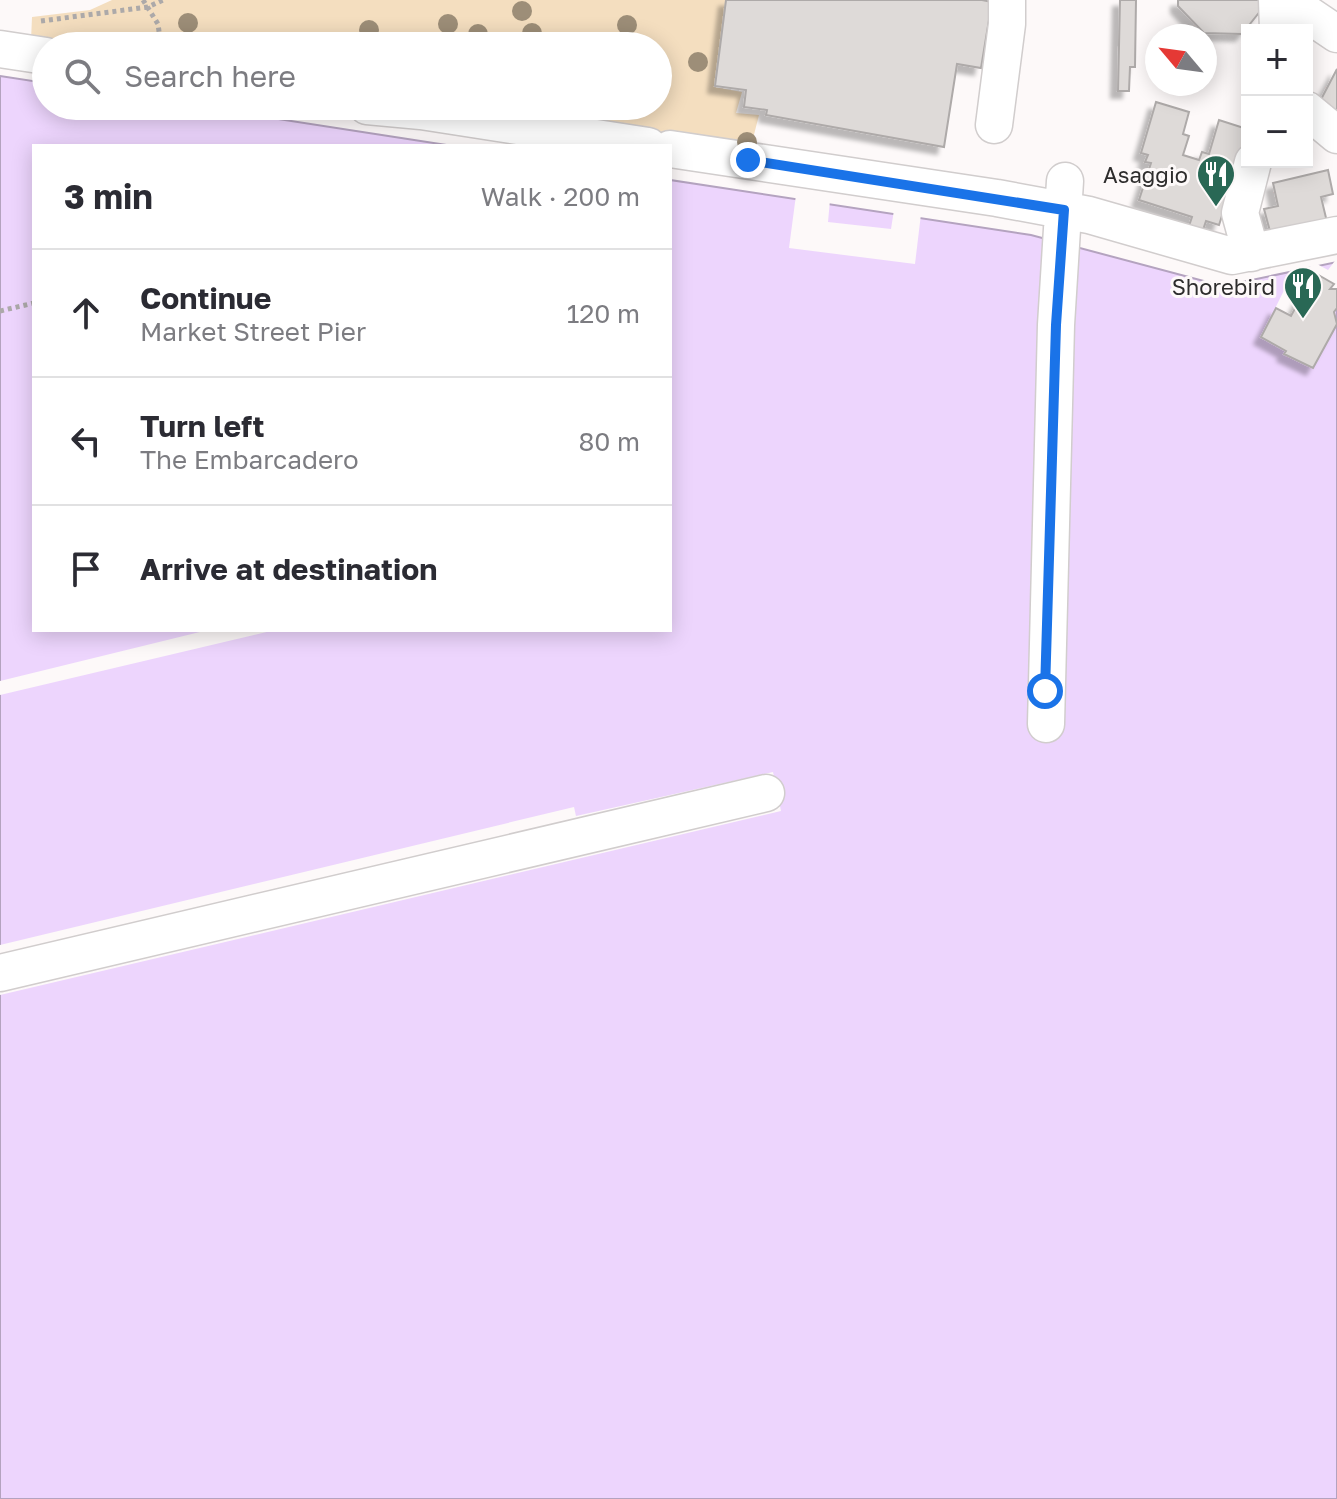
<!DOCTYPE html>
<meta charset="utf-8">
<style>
:root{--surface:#fff;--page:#f2f2f3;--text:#2b2b33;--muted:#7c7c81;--line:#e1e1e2}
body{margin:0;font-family:"Golos Text",sans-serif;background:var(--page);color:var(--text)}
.controls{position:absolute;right:24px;top:24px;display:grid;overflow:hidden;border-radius:0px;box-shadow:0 4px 20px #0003}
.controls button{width:72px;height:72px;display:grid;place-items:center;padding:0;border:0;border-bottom:2px solid var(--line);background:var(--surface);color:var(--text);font:40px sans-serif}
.compass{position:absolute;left:1145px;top:24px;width:72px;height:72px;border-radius:50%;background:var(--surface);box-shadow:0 4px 20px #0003;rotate:299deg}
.stop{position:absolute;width:24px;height:24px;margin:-18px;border:6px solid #1a73e8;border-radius:50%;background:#fff}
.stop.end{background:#1a73e8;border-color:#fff;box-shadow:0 2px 8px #0008}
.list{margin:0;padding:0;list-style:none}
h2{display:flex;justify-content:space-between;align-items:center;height:104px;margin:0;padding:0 32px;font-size:34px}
h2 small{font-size:26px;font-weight:400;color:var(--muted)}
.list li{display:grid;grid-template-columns:52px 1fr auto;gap:24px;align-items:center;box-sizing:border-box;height:128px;padding:0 32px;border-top:2px solid var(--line)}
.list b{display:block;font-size:30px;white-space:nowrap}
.list p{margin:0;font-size:26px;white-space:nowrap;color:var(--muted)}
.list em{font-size:26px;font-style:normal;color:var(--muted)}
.icon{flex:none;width:44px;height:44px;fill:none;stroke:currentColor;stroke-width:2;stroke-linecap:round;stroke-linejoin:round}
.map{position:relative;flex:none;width:1337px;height:1499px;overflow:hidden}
.search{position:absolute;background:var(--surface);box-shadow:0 4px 20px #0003;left:32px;top:32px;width:640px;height:88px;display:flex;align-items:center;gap:20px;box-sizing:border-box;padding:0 28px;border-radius:44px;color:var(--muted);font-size:30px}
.panel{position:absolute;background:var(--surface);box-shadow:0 4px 20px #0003;left:32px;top:144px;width:640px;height:488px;border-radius:0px}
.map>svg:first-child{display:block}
</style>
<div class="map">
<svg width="1337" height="1499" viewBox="0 0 1337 1499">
<defs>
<filter id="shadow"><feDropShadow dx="-7" dy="7" stdDeviation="2" flood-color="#0004"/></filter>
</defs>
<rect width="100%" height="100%" fill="#fdf9f9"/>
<path fill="#f4debf" d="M112,0H726L714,87L742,92L736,113L759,115L744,174L286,106H658V46H46L30,64L32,17L90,10Z"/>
<path fill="#edd5fd" stroke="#b4a3bf" stroke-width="2" d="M0,76L46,83V106H194L453,146H34V630H670V180L1031,235L1215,284L1242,282L1337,262V1499H0Z"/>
<path fill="#fdf9f9" d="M796,195L830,200L828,222L891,229L894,210L921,214L915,264L789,248Z
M1337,258V308L1334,312L1337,324L1313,368L1284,354L1285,351L1261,337L1293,272L1317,264L1328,270Z
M208,630H275L0,695V681Z
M773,772L781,811L0,995V945L574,807L576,816Z"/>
<path fill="#dedad8" stroke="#aeaaa9" stroke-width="2" filter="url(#shadow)" d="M726,0H982L992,2L981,68L957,64L944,147L766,115L767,110L744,107L746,90L715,86Z
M1120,0H1136L1135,67H1130L1129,91H1118Z
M1178,0H1265V5L1242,34L1204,33L1178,6Z
M1337,69V118L1317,107Z
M1156,102L1189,112L1183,134L1189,136L1183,155L1199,160L1202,152L1209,154L1219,120L1247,129V138L1219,225L1206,221L1203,230L1189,226L1192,217L1139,200L1151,163L1145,162L1148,155L1141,153Z
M1328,170L1333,194L1321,197L1327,222L1271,235L1264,209L1278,206L1273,183Z
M1308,269L1334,284L1330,289H1337V308L1334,312L1337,324L1313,368L1284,354L1286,351L1261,337L1276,308L1291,316L1310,281L1305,277Z"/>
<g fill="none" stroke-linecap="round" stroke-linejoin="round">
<defs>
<path id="minor" d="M1277,0L1278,30
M1293,0L1300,9L1337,34
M0,49L46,56
M367,106L421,111L648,146
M1307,110L1337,135
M994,125L1007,24V0
M670,149L997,198L1089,215L1232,256L1337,235
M1251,253L1240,213L1253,162
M1046,724L1056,325L1065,181
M0,973L766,793"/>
</defs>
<use href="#minor" stroke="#d1cdcd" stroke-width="39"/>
<path stroke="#aca9a9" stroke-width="5" stroke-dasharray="4 4" stroke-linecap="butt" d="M143,0L158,24L161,46
M41,21L148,7L163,0
M0,311L34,303"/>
<use href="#minor" stroke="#fff" stroke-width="36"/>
</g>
<g fill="#9d8e78">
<circle cx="522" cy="11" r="10"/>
<circle cx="188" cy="23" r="10"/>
<circle cx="448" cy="24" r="10"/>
<circle cx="627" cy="25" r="10"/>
<circle cx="369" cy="30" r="10"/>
<circle cx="532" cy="33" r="10"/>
<circle cx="478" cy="34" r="10"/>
<circle cx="698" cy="62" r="10"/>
<circle cx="747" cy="142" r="10"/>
</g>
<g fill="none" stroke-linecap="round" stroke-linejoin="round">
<path stroke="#1a73e8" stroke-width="10" d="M748,160L1064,210L1056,325L1045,691"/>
</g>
<defs>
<symbol id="restaurant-pin" viewBox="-11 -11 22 30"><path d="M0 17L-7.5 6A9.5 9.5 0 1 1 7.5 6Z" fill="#296855" stroke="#fdf9f9"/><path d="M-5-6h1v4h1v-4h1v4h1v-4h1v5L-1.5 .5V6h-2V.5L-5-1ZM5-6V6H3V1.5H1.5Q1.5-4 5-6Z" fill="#fff"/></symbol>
</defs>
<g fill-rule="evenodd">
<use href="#restaurant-pin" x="1194" y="152" width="44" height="60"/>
<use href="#restaurant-pin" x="1281" y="264" width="44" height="60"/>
</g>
<g text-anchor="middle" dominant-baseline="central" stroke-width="6" stroke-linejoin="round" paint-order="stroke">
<g font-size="22" fill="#2e2d2d" stroke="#fdf9f9" text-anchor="end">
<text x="1188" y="174">Asaggio</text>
<text x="1275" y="286">Shorebird</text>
</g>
</g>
</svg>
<div class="controls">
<button>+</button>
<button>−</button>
</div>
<svg class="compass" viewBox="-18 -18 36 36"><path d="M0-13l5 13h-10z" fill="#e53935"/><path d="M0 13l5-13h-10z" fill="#7c7c81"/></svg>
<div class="stop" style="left:1045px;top:691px"></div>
<div class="stop end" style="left:748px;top:160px"></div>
<div class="search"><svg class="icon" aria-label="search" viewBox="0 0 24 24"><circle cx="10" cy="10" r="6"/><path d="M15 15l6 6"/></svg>Search here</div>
<section class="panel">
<h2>3 min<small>Walk · 200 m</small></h2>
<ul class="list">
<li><svg class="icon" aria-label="ahead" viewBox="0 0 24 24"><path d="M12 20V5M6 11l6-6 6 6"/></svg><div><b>Continue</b><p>Market Street Pier</p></div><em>120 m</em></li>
<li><svg class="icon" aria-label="left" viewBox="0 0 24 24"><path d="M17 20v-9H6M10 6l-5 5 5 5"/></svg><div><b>Turn left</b><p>The Embarcadero</p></div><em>80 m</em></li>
<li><svg class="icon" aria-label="arrive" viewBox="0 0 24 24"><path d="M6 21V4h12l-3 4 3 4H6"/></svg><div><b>Arrive at destination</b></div></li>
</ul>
</section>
</div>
